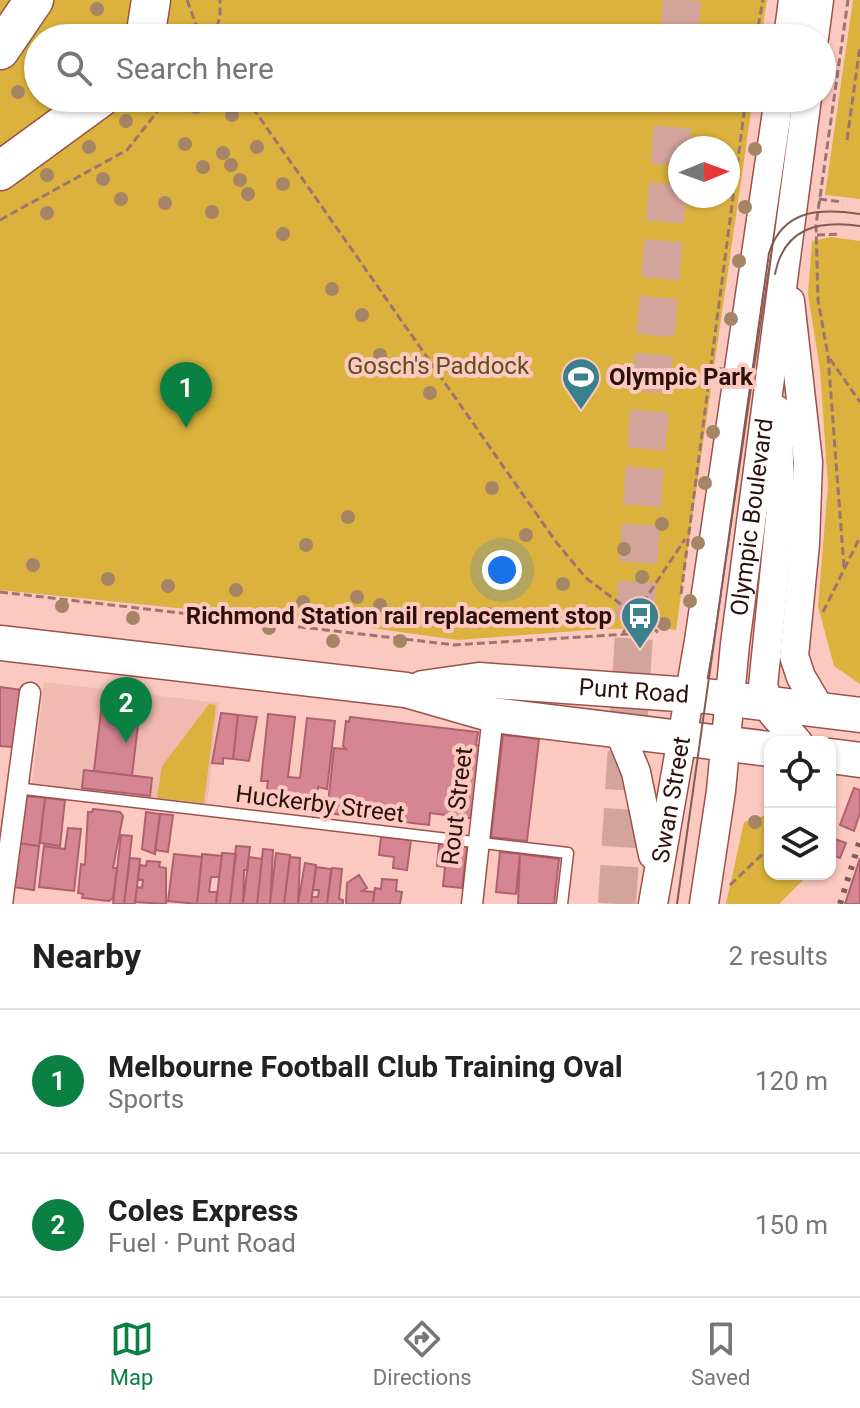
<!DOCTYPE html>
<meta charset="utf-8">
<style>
:root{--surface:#fff;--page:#f2f2f2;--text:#222;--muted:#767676;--line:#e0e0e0;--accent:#0b8043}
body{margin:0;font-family:Roboto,sans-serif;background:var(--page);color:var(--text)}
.controls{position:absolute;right:24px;bottom:24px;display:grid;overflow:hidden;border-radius:16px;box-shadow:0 2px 6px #0004}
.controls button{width:72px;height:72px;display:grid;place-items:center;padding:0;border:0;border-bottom:2px solid var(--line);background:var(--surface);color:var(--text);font:40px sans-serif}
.compass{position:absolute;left:668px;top:136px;width:72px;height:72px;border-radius:50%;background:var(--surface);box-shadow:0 2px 6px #0004;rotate:89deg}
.you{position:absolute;left:502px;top:570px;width:28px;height:28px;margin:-20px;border:6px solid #fff;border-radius:50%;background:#1a73e8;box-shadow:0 0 0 12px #1a73e833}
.badge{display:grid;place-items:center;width:52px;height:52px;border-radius:50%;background:var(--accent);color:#fff;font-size:26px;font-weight:700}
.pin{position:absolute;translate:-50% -66px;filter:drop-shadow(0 2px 4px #0008)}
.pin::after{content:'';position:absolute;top:42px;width:28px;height:24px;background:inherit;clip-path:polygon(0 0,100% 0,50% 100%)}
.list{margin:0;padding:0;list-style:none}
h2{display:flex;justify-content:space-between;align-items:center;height:104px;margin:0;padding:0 32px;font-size:34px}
h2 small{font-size:26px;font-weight:400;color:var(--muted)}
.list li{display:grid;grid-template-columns:52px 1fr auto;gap:24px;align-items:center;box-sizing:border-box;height:144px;padding:0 32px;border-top:2px solid var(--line)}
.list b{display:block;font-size:30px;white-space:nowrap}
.list p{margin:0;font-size:26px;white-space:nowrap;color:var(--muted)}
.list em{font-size:26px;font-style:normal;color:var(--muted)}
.icon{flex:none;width:44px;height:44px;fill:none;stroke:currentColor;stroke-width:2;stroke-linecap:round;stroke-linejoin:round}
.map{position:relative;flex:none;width:860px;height:904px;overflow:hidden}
.search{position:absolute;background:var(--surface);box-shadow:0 2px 6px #0004;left:24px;right:24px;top:24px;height:88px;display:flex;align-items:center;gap:20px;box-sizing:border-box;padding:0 28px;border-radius:44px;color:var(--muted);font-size:30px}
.sheet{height:392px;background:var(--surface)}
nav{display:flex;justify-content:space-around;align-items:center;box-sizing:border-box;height:112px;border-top:2px solid var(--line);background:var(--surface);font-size:22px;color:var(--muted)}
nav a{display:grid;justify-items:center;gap:4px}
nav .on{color:var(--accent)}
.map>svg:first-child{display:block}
</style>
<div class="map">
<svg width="860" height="904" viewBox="0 0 860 904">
<rect width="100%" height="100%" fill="#fcc9c0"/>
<path fill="#f1bab1" d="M44,682L219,703L207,804L32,783Z"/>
<path fill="#dab23d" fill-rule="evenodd" d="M0,0H767L761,38H38V98H753L676,630L659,627L588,630L458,640L364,627L0,590ZM680,148H728V196H680Z
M853,0H860V199L825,195Z
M831,237L860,241V684L834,666L818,606L828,485L820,370L808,294L812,241Z
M209,704L216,705L204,803L157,798L162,766Z
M770,814V874H806L805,878L779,904H726L744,822Z"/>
<path fill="#d68693" stroke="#ae616e" stroke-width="2" d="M0,687L23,690L12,747L0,746Z
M102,702L140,707L132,776L94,771Z
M221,713L238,715L233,759L223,758V764L212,763Z
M268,714L295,717L288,777L300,778L307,718L335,721L327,789L318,787L317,800L266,795L268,781H261Z
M238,715L257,717L249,761L233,759Z
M350,717L478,732L476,745L485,746L476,819L430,813L429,825L327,813L334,748L346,749L343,746L346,721L349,722Z
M503,735L539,739L527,841L491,837Z
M84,770L152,778L150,796L82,788Z
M854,788L860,790V813L854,831L840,825Z
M24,796L45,798L39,846L18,843Z
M45,798L65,800L60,846L40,843Z
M93,809L120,812L123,816L113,868H117L113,898L109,901L82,898L83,894L78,893L81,864L85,865L88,812H92Z
M146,812L160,814L155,854L142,849Z
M160,814L173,815L168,852L155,850Z
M68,828L81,829L74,891L39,887L44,846L65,849Z
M121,835L132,836L124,904H113Z
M381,837L411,840L407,870L393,868L394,857L379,855Z
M835,839L846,843L840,858L830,854Z
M18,843L39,846L34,890L13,887Z
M439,844L467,847L462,888L443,886L445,867L437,866Z
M236,846L250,847L247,870H244L243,904H230Z
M263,849L273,850L270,904H257Z
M500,852L520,854L516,894L496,892Z
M222,853L236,854L230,904H216Z
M276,853L290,855L284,904H270Z
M174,854L202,857L197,904L168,901Z
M202,854L222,856L219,877H211L209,892H217L216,904H197Z
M520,854L559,859L554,904H518Z
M249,857L262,859L257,904H243Z
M290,857L300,858L298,904H284Z
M130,858L140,859L135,904H124Z
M860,858V904H845Z
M147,861L160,862L159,867L166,868V904L135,902L137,887L142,888L143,880L138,879L140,865L146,866Z
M305,863L316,865L311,904H298Z
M316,867L331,869L327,904H311L312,896L318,897L319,890H313Z
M332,868L342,869L339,899L343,900V904H327Z
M359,875L367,888L362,891L374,892L373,904H346L347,883Z
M382,879L397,880L396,891L402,892L400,904H373L375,888L381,889Z"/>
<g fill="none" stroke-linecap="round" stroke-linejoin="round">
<path stroke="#d3a49c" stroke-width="38" stroke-dasharray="38 19" stroke-linecap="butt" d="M679,38L682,0
M617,904L643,490L675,98"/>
<defs>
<path id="service" d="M16,788L568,853L562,904"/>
<path id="minor" d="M2,904L30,693
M472,904L493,715"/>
<g id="secondary">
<path d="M788,38L793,0"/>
<path d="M814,38L819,0"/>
<path d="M790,301L808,462L805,544L794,656L801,677L820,709"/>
<path d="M777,410L781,508L763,686L773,714L798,742"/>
<path d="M618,728L636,772L653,855"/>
<path id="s1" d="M653,904L699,641L779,98"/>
<path id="s2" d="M704,904L721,791L735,644L807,98"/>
</g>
<g id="trunk">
<path d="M0,643L406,690L493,715L770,749"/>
<path id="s3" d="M423,688L479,680L706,696L860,715"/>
<path d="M830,756L860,760"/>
</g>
<path id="motorway" d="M145,38L151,0
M0,50L34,0
M0,171L100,98"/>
</defs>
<use href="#service" stroke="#9c5248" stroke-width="13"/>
<use href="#minor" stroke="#9c5248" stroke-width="23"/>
<use href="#secondary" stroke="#9c5248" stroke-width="31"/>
<use href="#trunk" stroke="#9c5248" stroke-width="37"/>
<use href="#motorway" stroke="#9c5248" stroke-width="41"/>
<path stroke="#9e756e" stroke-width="3" stroke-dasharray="8 4" stroke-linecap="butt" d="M187,0L201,38
M757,33L767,26
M212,38L220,18V0
M756,38L763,0
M246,98L556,542L586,578L658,632
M847,140L860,46
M819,199L843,202
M0,220L127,150L168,98
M817,235L841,234
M830,359L860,402
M844,567L828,356L818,300L816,225L848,0
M0,592L455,645L658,632
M681,594L746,98
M823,612L860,537
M623,633L685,539
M730,885L770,847"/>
<use href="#service" stroke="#fff" stroke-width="10"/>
<use href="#minor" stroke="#fff" stroke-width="20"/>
<use href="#secondary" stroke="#fff" stroke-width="28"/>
<use href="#trunk" stroke="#fff" stroke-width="34"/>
<use href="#motorway" stroke="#fff" stroke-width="38"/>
<path stroke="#815b55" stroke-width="2" d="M775,274C784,228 818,220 860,226
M677,904L769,253C783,209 820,208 860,214"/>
<path stroke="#815b55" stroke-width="6" stroke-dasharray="4 8" stroke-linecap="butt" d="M840,904L860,840"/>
</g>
<g fill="#a68567">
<circle cx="97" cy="9" r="7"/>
<circle cx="18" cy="92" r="7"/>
<circle cx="196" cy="107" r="7"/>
<circle cx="232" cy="115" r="7"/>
<circle cx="126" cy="121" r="7"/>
<circle cx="185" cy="144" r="7"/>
<circle cx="89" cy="147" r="7"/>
<circle cx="257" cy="147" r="7"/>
<circle cx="755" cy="149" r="7"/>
<circle cx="223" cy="153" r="7"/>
<circle cx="231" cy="165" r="7"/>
<circle cx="203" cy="167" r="7"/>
<circle cx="47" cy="175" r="7"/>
<circle cx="103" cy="179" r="7"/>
<circle cx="240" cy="180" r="7"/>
<circle cx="283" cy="184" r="7"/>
<circle cx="248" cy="194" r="7"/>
<circle cx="121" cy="199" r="7"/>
<circle cx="165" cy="203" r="7"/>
<circle cx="745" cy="207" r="7"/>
<circle cx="212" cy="212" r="7"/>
<circle cx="47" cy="213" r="7"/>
<circle cx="283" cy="234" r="7"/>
<circle cx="739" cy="261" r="7"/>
<circle cx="332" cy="289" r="7"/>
<circle cx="362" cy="315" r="7"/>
<circle cx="731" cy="319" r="7"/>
<circle cx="380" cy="355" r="7"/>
<circle cx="720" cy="374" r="7"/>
<circle cx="430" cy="393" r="7"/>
<circle cx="713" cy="432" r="7"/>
<circle cx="705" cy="483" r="7"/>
<circle cx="492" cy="488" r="7"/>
<circle cx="348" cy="517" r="7"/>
<circle cx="662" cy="524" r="7"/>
<circle cx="526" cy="535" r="7"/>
<circle cx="698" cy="543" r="7"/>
<circle cx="306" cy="545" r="7"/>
<circle cx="624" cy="549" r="7"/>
<circle cx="33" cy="565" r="7"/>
<circle cx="642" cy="577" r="7"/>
<circle cx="108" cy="579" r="7"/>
<circle cx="563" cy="584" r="7"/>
<circle cx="168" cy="586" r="7"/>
<circle cx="236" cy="590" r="7"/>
<circle cx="357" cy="597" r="7"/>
<circle cx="690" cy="601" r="7"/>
<circle cx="303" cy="602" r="7"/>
<circle cx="380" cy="605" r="7"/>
<circle cx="62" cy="606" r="7"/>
<circle cx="488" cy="614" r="7"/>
<circle cx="436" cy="615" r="7"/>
<circle cx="534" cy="616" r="7"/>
<circle cx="133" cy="618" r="7"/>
<circle cx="199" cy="621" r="7"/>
<circle cx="634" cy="622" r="7"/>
<circle cx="664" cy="624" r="7"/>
<circle cx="269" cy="628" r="7"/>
<circle cx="333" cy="641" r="7"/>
<circle cx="400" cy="641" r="7"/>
<circle cx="755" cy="822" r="7"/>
</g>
<defs>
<symbol id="stadium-pin" viewBox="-11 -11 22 30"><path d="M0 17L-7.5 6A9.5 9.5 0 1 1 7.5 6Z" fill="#3a818c" stroke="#fcc9c0"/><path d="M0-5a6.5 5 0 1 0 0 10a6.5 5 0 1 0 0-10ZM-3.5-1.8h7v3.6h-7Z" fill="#fff"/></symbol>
<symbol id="bus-pin" viewBox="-11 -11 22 30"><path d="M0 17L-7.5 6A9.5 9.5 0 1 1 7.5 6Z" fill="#3a818c" stroke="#fcc9c0"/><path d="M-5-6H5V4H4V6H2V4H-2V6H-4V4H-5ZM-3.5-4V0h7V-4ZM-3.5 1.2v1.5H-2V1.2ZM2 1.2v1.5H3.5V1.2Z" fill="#fff"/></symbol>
</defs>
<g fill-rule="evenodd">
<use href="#stadium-pin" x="559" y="355" width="44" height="60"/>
<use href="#bus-pin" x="618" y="594" width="44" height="60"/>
</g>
<g text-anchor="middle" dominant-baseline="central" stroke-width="8" stroke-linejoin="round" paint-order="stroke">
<g font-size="24" fill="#5f4e1e" stroke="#fcc9c0">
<text x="438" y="366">Gosch's Paddock</text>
</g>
<g font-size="24" font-weight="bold" fill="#2d100c" stroke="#fcc9c0" text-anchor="start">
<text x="609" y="377">Olympic Park</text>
<text x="612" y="616" text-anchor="end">Richmond Station rail replacement stop</text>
</g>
<g font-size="24" fill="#2d100c" stroke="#fcc9c0">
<text stroke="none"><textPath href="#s2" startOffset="390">Olympic Boulevard</textPath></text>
<text stroke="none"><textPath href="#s3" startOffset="212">Punt Road</textPath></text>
<text stroke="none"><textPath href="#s1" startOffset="106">Swan Street</textPath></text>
<text transform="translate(320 804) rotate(7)">Huckerby Street</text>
<text transform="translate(457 806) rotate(-83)">Rout Street</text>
</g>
</g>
</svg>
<div class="controls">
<button><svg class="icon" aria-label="locate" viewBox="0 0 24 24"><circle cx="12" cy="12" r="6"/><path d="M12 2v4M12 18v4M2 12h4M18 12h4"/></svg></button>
<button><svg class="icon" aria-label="layers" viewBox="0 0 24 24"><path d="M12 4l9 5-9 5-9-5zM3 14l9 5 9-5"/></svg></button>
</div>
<svg class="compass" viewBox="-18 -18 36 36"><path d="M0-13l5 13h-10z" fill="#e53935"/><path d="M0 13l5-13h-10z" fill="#767676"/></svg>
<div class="you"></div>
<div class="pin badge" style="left:186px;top:428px">1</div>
<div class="pin badge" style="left:126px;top:743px">2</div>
<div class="search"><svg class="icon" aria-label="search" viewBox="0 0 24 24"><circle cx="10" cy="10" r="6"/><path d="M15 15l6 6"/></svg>Search here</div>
</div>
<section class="sheet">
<h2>Nearby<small>2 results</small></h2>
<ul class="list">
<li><span class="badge">1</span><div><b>Melbourne Football Club Training Oval</b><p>Sports</p></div><em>120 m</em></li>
<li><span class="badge">2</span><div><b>Coles Express</b><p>Fuel · Punt Road</p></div><em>150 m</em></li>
</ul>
</section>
<nav>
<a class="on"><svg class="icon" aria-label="map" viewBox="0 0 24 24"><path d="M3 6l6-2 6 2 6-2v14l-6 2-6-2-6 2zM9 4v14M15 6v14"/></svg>Map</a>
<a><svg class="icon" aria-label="directions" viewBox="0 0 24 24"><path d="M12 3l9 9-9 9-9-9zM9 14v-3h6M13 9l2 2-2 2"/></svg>Directions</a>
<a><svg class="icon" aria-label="saved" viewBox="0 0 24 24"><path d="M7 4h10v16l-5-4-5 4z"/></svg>Saved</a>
</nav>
